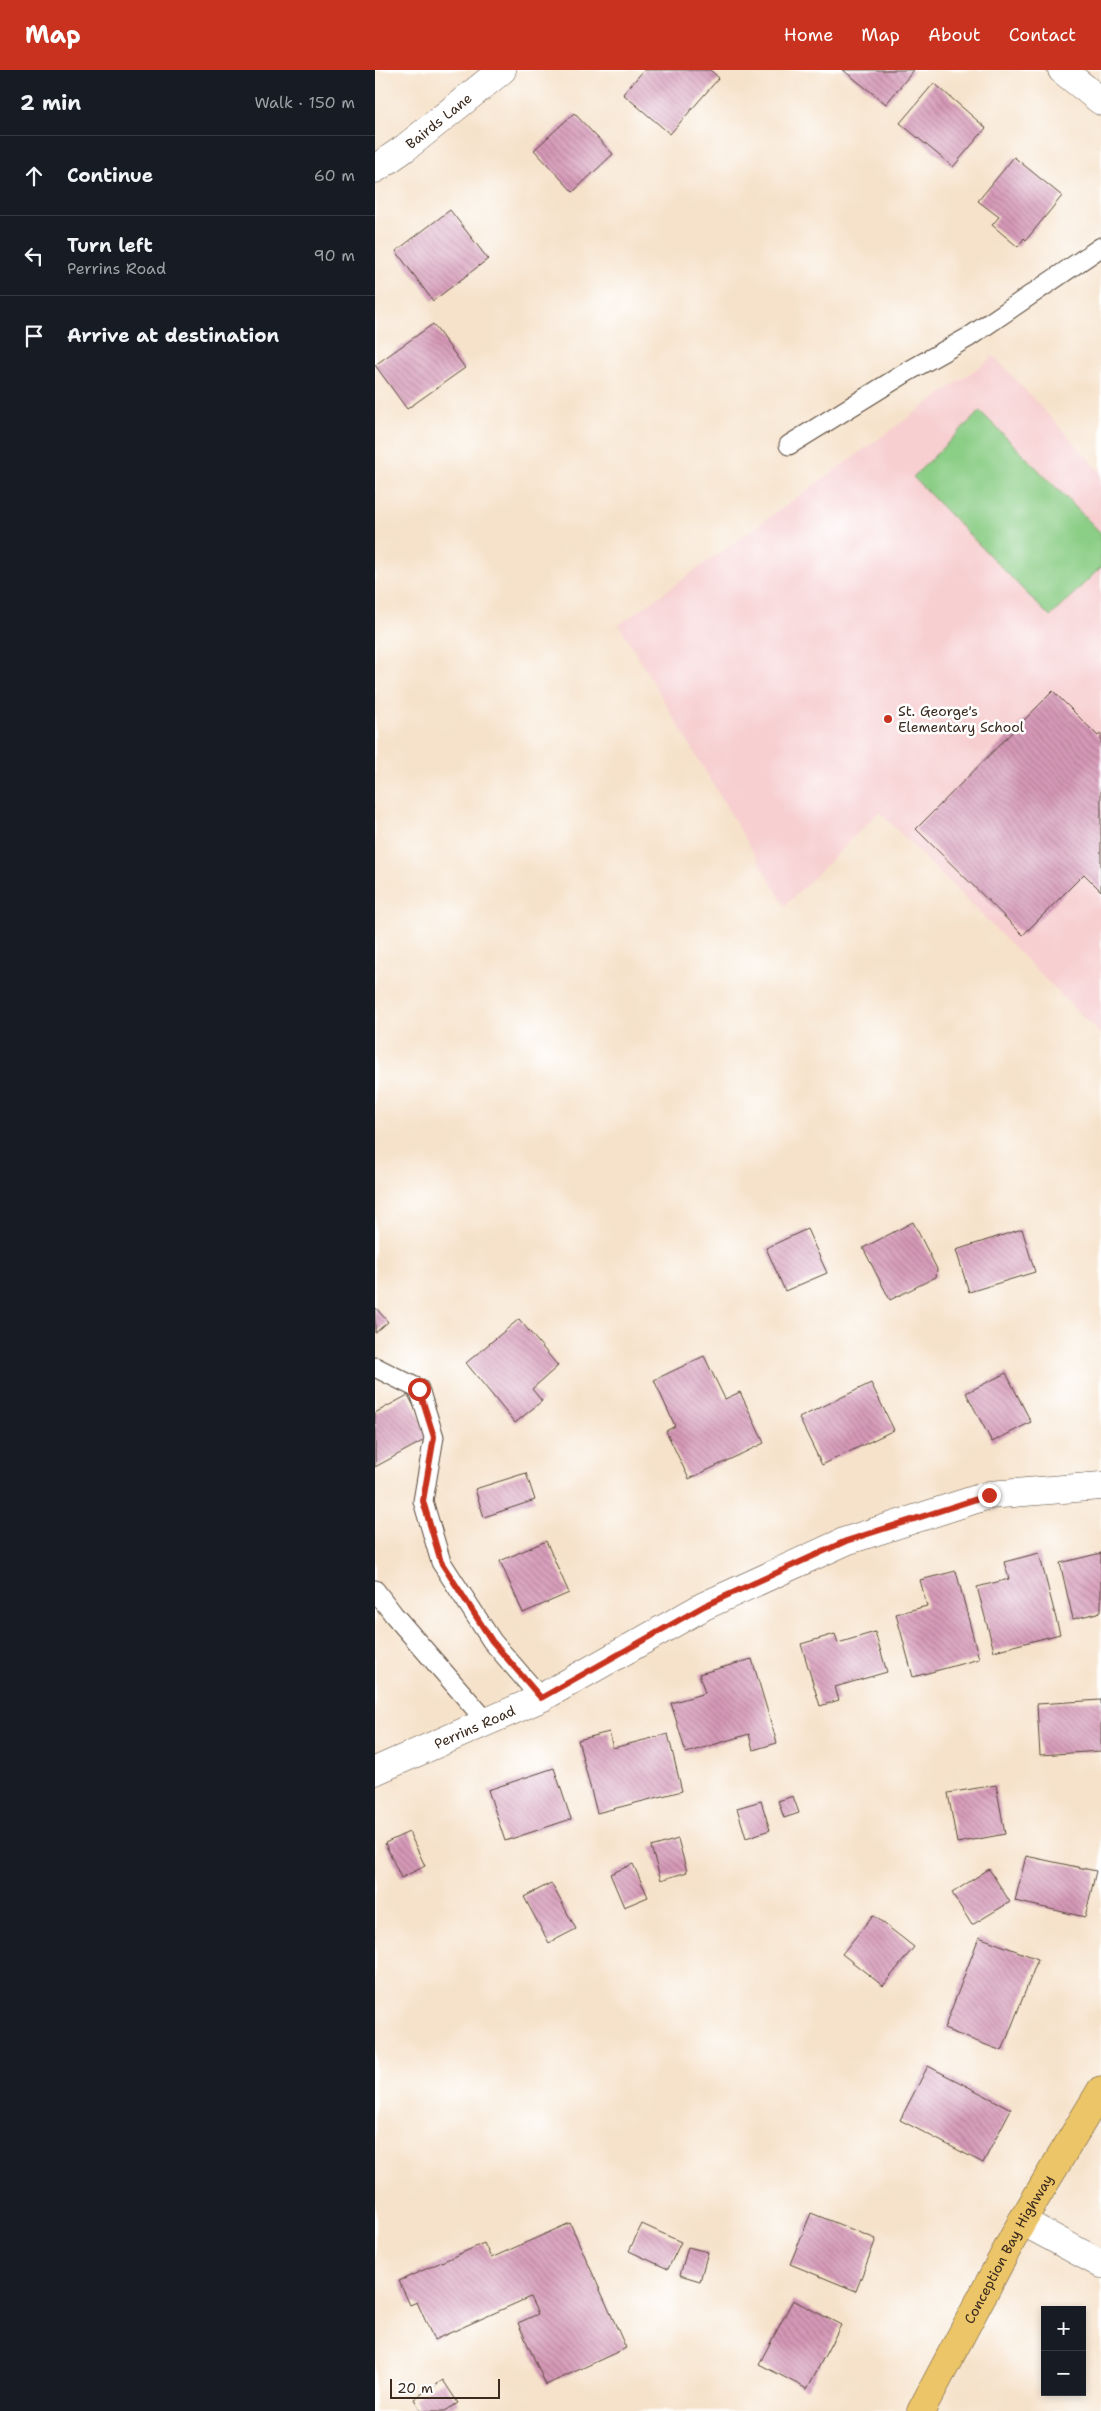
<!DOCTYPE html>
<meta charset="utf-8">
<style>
:root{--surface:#171b24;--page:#242831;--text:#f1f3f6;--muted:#9ea1a6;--line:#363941;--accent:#c8321e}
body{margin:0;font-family:"Shantell Sans",sans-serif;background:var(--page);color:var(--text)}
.controls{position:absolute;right:15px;bottom:15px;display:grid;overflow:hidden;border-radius:0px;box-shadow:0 2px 8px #0003}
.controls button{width:45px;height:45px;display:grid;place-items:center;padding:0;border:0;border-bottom:1px solid var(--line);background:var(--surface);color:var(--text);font:25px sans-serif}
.scale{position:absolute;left:15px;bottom:12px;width:110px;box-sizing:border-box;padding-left:5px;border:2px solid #3b2a1e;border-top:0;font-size:14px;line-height:18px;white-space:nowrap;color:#3b2a1e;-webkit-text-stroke:4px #fff;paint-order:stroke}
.stop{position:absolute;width:15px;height:15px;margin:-11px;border:4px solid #c8321e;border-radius:50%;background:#fff}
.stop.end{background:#c8321e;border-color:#fff;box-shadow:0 1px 5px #0008}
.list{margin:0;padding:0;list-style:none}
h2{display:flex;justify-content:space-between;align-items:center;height:65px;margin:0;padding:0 20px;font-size:21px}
h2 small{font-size:16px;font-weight:400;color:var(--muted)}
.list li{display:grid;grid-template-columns:32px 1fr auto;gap:15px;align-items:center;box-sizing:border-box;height:80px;padding:0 20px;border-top:1px solid var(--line)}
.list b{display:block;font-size:19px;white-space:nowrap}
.list p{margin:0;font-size:16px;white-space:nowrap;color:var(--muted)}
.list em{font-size:16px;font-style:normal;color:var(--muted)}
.icon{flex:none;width:28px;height:28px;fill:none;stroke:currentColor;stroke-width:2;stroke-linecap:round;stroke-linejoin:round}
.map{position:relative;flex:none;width:726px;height:2341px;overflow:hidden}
header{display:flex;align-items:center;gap:30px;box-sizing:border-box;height:70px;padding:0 25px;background:var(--accent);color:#fff}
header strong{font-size:24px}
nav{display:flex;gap:28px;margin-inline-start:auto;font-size:18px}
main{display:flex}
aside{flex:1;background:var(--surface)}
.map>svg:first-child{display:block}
</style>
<header>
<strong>Map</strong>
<nav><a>Home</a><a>Map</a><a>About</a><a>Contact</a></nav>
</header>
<main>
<aside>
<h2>2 min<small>Walk · 150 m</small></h2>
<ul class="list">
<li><svg class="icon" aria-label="ahead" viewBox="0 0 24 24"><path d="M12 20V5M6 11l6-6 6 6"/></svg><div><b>Continue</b></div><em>60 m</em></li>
<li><svg class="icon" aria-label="left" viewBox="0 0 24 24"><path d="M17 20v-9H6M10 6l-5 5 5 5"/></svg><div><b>Turn left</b><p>Perrins Road</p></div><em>90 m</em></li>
<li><svg class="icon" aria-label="arrive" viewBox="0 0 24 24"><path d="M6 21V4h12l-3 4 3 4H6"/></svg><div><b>Arrive at destination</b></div></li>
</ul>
</aside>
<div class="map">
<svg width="726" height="2341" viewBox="0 0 726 2341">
<defs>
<pattern id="building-back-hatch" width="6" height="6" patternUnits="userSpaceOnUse" patternTransform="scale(1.25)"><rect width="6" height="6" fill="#d699b8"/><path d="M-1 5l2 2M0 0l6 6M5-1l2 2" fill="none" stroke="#af7d95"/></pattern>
</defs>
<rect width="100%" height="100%" fill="#fff"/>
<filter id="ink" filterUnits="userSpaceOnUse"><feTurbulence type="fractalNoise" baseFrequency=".02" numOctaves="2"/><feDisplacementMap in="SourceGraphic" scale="10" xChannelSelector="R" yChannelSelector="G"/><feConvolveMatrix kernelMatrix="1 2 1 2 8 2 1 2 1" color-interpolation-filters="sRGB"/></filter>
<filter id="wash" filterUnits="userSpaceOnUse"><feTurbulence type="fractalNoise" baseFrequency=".0096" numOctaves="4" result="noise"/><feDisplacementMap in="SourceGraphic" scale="20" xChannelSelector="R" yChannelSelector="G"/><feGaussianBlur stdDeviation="1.12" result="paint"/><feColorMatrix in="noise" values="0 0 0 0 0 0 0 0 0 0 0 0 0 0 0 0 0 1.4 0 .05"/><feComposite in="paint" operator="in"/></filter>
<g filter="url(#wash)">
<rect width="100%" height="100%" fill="#f6e2ca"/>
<path fill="#f7cfd0" d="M619,286L726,402V965L504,742L410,836L244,555Z"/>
<path fill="#8bce86" stroke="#637c52" d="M605,341L726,463V497L675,547L538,407Z"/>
<g id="blocks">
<path fill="url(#building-back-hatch)" d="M269,0H335L344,8L295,64L248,24Z
M468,0H539L511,34Z
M559,13L611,58L578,97L525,53Z
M199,43L238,84L198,122L159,80Z
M639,87L687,126L651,170L649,168L643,177L617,155L624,147L603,131Z
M75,140L113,189L58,231L21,181Z
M58,254L90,298L32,339L0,295Z
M678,621L723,666L726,663V821L709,804L648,865L541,759Z
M538,1152L562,1199L561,1207L515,1230L488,1178Z
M432,1159L452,1203L410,1221L391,1178Z
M647,1159L660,1202L594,1222L581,1180Z
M0,1237L13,1252L0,1263Z
M144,1249L183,1296L157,1319L167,1331L140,1353L91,1293Z
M329,1286L350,1329L365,1322L389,1373L314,1409L291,1361L300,1356L279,1310Z
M631,1303L656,1352L617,1372L591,1323Z
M496,1313L519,1360L447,1395L424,1348Z
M33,1325L55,1367L0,1397V1343Z
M151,1403L160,1430L109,1447L100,1419Z
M171,1471L194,1523L148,1543L125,1491Z
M664,1483L685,1564L619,1581L602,1517L634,1509L629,1492Z
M726,1483V1542L698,1549L685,1493Z
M581,1501L604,1589L538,1607L521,1544L552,1536L545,1510Z
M500,1562L512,1602L460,1617L464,1630L445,1636L426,1574L460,1564L463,1573Z
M377,1589L402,1673L378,1680L374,1664L311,1683L296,1633L330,1623L324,1604Z
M726,1630V1681L665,1685L662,1634Z
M234,1662L238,1678L293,1664L307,1721L222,1743L203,1670Z
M179,1698L196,1749L130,1771L113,1720Z
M621,1715L630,1764L582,1773L573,1723Z
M418,1726L424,1743L409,1748L403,1731Z
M386,1731L395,1760L371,1768L362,1738Z
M34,1762L50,1796L26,1808L10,1773Z
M303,1769L312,1802L286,1810L276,1777Z
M651,1786L721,1801L710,1847L640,1831Z
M258,1794L273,1827L249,1837L235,1804Z
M614,1799L635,1832L597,1855L577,1823Z
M176,1813L201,1859L174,1873L149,1827Z
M498,1845L539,1877L508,1916L467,1884Z
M604,1867L663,1889L627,1981L569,1959Z
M553,1996L636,2039L608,2093L525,2050Z
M436,2143L501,2169L481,2221L415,2194Z
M195,2153L251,2278L171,2315L143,2253L163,2244L155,2227L59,2270L42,2232L35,2235L24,2211L109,2173L116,2188Z
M267,2154L306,2172L293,2199L254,2181Z
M313,2177L333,2182L325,2211L305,2205Z
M418,2230L466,2255L432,2319L384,2294Z
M68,2310L83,2333L70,2341H46L39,2329Z"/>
</g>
</g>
<g filter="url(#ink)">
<use href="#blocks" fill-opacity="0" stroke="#574638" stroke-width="1"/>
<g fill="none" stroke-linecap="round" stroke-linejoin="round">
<defs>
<path id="service" d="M414,375L532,302L594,267L726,177
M0,1297L44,1319L59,1367L48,1431L66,1492L117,1571L166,1628
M0,1520L19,1545L112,1652"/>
<g id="minor">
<path d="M687,0L726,31"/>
<path id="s1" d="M0,99L30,78L127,0"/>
<path id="s2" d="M0,1701L166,1628L329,1536L471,1471L614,1425L726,1416"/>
<path d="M647,2151L726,2194"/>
</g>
<g id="primary">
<path id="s3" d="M546,2341L647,2151L726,2020"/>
</g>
</defs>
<use href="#service" stroke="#574638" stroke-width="21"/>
<use href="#minor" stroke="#574638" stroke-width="29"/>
<use href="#primary" stroke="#574638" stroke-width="29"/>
<use href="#service" stroke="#fff" stroke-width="19"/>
<use href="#minor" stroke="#fff" stroke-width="28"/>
<use href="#primary" stroke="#ecc569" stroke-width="28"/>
</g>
</g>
<g fill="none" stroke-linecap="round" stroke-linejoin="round" filter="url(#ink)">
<path stroke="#c8321e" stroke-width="6" d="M44,1319L59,1367L48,1431L66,1492L117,1571L166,1628L329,1536L471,1471L614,1425"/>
</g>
<circle fill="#c8321e" stroke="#fff" stroke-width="2" cx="513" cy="649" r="5"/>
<g text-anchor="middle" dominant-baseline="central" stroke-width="5" stroke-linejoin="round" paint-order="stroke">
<g font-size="14" fill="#3b2a1e" stroke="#fff">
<text stroke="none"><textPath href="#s1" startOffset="80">Bairds Lane</textPath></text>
<text stroke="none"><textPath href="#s2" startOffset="109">Perrins Road</textPath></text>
<text stroke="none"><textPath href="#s3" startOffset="184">Conception Bay Highway</textPath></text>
</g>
<g font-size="14" fill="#3b2a1e" stroke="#fff" text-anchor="start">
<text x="523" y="641">St. George's<tspan x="523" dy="16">Elementary School</tspan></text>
</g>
</g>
</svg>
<div class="controls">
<button>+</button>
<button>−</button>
</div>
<div class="scale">20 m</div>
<div class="stop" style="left:44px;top:1319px"></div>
<div class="stop end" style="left:614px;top:1425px"></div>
</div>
</main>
